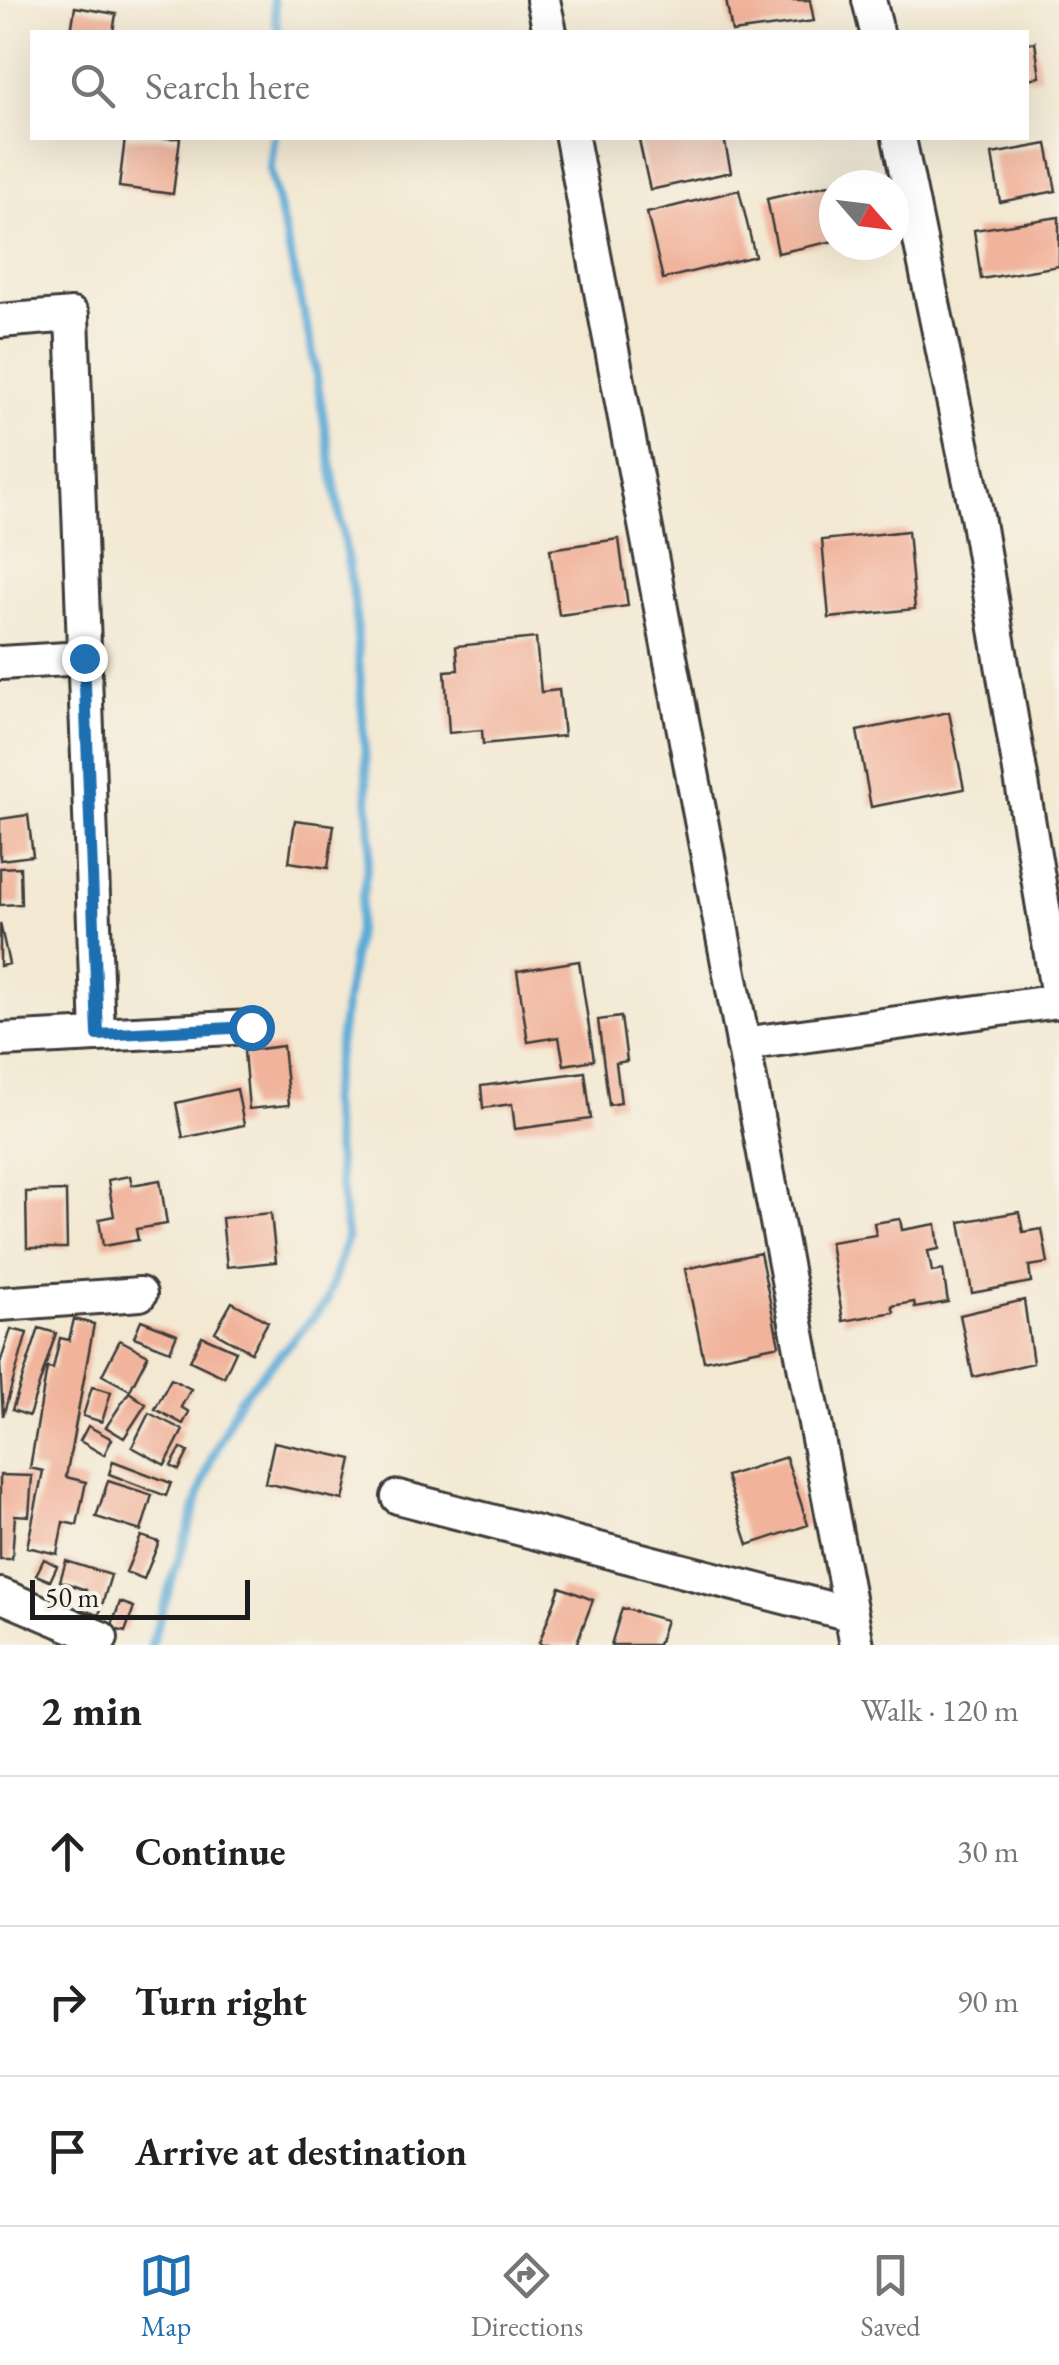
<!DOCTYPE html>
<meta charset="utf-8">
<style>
:root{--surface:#fff;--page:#f2f2f2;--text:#222;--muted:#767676;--line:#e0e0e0;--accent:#1f6fb2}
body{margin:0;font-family:"EB Garamond",serif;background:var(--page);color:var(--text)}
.compass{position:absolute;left:819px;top:170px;width:90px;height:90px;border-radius:50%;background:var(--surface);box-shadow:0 10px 40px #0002;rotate:118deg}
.scale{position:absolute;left:30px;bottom:25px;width:220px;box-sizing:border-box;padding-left:10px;border:5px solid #1c1c1c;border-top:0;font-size:28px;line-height:35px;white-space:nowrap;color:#1c1c1c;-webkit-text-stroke:8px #f7f3e8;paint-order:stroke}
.stop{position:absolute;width:30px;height:30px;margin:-22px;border:8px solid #1f6fb2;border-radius:50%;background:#fff}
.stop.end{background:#1f6fb2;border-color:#fff;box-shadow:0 2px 10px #0008}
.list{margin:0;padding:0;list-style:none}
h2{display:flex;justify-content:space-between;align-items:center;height:130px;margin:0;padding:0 40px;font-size:42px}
h2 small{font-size:32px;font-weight:400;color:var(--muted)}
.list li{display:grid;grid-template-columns:65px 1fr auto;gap:30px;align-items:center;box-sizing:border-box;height:150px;padding:0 40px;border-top:2px solid var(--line)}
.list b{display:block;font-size:38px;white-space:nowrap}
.list em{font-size:32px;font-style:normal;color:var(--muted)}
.icon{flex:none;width:55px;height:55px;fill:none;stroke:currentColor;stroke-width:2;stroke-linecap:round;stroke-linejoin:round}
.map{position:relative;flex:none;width:1059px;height:1645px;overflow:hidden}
.search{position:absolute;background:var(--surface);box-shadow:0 10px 40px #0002;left:30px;right:30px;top:30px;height:110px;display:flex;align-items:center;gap:25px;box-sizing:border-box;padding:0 35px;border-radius:0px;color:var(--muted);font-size:38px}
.sheet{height:580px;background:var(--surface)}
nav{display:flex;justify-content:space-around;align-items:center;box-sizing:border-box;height:140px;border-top:2px solid var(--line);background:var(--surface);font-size:28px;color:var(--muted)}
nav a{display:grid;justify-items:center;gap:5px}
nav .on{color:var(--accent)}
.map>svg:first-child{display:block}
</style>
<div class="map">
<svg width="1059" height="1645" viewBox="0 0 1059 1645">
<rect width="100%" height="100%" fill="#f7f3e8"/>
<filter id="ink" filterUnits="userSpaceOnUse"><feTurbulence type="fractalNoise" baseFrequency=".01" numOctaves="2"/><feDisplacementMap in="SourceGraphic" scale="20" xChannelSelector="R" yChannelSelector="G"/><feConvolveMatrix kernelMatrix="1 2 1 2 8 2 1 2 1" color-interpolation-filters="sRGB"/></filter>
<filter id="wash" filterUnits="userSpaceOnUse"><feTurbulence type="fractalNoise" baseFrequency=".0048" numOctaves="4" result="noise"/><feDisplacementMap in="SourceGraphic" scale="40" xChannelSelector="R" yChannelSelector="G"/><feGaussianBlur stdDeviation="2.25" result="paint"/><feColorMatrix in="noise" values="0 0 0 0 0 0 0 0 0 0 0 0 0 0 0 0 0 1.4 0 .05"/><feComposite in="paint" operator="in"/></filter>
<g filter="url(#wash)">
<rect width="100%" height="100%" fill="#f3e9d3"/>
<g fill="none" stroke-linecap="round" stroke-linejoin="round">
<path stroke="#5caad5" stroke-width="9" d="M273,0L278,32
M151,1645L210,1462L239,1400L326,1303L347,1238L330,1100L371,843L355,605L311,344L270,170L274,138"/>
</g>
<g id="blocks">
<path fill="#f1b39b" d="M726,0H810L814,21L732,32Z
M75,7L116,14L113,32H71Z
M1035,42L1040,77L1026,79V43Z
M125,138H180L173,194L119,187Z
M651,138H724L731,172L650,190L639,140Z
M1047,144L1056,191L1000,202L992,154Z
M833,184L834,241L778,253L767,199Z
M739,190L755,256L663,279L647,213Z
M1059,217V266L981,279L974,230Z
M908,531L915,609L829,618L822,540Z
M619,539L628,606L559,615L550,549Z
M536,638L541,692L559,690L564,736L483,744L482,730L449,733L445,671L458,670L456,646Z
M949,712L964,789L871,807L857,731Z
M28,815L33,856L0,860V819Z
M295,820L334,825L328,868L289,862Z
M20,867L21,904L0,905V868Z
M0,923L9,964L0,966Z
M579,961L594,1060L564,1065L559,1037L528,1042L517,971Z
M621,1017L627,1061L616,1063L621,1103L609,1105L598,1020Z
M283,1046L289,1105L249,1109L244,1051Z
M585,1072L591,1119L515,1129L512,1104L483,1108L481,1086Z
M237,1089L244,1125L183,1138L176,1103Z
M130,1176L132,1185L160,1180L167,1224L136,1229L138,1240L103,1246L99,1219L114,1216L108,1180Z
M66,1191L67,1248H27L26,1192Z
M1019,1212L1023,1232L1042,1229L1048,1263L1029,1266L1031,1282L972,1293L960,1222Z
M271,1213L276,1262L227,1267L222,1218Z
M900,1219L902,1230L936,1224L939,1249L928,1251L932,1272L943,1270L948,1302L915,1308L914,1302L892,1306L894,1312L843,1321L830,1242L876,1235L874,1223Z
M760,1253L779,1345L704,1361L685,1269Z
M1024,1300L1033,1363L973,1377L960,1315Z
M232,1302L268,1322L251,1352L215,1332Z
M74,1319L94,1324L66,1477L86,1482L77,1525L63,1522L57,1554L27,1547L43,1471L30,1468L47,1368L53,1369L60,1338L69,1340Z
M141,1320L177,1334L170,1351L134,1337Z
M39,1328L56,1333L29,1416L12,1410Z
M11,1329L27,1333L3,1416L0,1364Z
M202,1336L236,1351L224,1377L190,1361Z
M120,1340L148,1355L130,1390L102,1375Z
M171,1379L191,1389L181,1407L189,1412L183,1424L155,1409Z
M92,1387L111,1392L102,1422L83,1416Z
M129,1392L146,1404L124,1438L106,1427Z
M149,1413L183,1430L165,1465L132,1447Z
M88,1426L112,1439L104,1455L80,1441Z
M274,1442L352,1459L343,1500L265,1483Z
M181,1448L188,1452L179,1470L171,1466Z
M786,1457L808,1525L748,1545L726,1476Z
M113,1461L171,1483L166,1496L109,1474Z
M0,1475L32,1476L29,1516L15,1515L12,1559H0Z
M108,1481L152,1495L141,1531L96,1517Z
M141,1536L159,1542L144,1579L126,1572Z
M44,1559L57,1566L50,1581L36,1575Z
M66,1561L111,1575L99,1615L80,1609L86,1590L60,1581Z
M560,1587L593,1600L576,1645H543L539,1643Z
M120,1602L134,1607L125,1632L111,1628Z
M622,1608L666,1620L658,1645H611Z"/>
</g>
</g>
<g filter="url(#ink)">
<use href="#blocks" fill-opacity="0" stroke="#3c3b37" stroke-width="2.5"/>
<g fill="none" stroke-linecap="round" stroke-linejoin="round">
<defs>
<path id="minor" d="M543,0L550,32
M869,0L877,32
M572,138L857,1645
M899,138L977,516L1059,1002
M0,321L72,315L98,1035
M0,663L84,658
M0,1040L251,1027
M743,1044L1059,1001
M0,1304L140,1294
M398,1497L850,1614
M0,1595L101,1638"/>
</defs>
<use href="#minor" stroke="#3c3b37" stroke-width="38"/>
<use href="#minor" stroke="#fff" stroke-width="32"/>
</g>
</g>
<g fill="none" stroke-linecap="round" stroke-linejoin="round" filter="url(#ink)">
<path stroke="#1f6fb2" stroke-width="12" d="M84,658L98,1035L251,1027"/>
</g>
</svg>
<svg class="compass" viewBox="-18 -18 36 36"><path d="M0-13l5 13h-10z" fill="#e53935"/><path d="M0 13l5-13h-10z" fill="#767676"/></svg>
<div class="scale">50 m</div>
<div class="stop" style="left:251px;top:1027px"></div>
<div class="stop end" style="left:84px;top:658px"></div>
<div class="search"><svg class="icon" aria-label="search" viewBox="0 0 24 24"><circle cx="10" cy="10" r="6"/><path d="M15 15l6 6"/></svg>Search here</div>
</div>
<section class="sheet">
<h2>2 min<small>Walk · 120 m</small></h2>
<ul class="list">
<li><svg class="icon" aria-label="ahead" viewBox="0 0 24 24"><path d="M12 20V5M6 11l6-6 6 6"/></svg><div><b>Continue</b></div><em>30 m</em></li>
<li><svg class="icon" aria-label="right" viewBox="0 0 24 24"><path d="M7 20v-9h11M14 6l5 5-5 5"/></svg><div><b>Turn right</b></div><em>90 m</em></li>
<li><svg class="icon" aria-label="arrive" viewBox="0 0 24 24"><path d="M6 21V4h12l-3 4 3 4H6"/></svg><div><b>Arrive at destination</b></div></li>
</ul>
</section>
<nav>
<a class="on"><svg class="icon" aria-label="map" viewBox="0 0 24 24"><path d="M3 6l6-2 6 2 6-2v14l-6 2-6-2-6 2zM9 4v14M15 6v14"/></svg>Map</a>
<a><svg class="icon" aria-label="directions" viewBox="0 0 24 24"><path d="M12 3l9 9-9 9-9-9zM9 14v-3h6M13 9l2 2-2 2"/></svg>Directions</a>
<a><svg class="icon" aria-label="saved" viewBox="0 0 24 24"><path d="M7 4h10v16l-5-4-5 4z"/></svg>Saved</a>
</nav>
